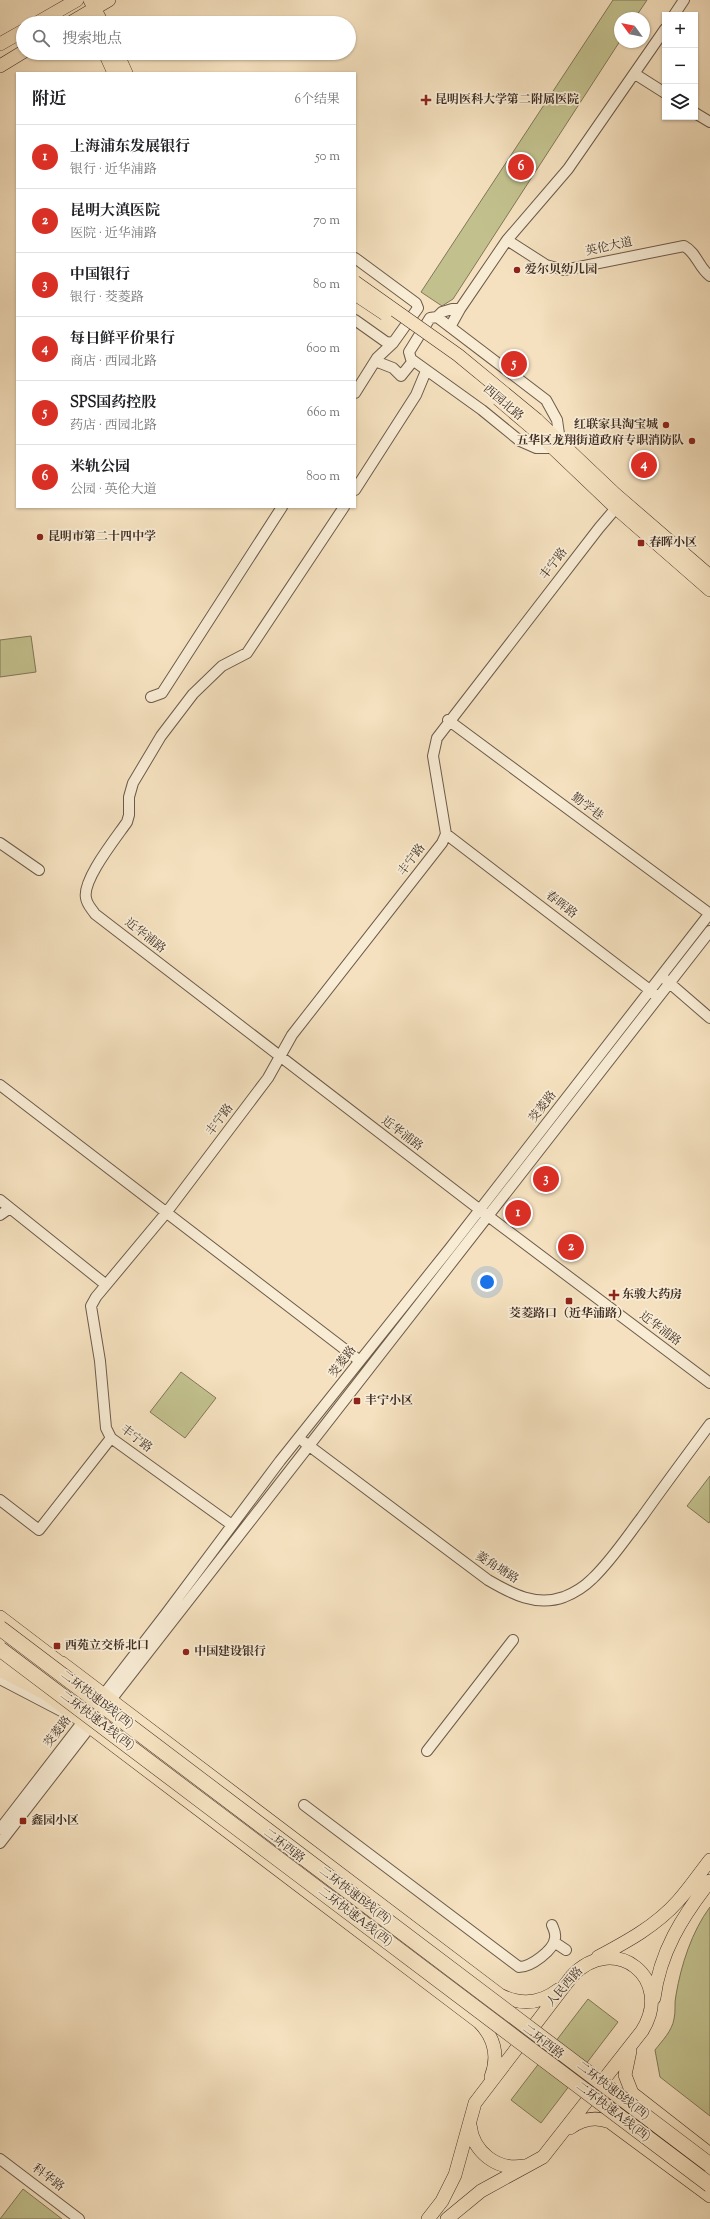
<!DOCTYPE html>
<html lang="zh">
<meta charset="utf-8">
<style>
:root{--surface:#fff;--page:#f6f6f6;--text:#202124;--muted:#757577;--line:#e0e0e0;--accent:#d93025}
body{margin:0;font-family:"Sorts Mill Goudy","Noto Serif SC",serif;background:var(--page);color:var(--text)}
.controls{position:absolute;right:12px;top:12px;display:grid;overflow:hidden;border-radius:0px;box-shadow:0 1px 3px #0004}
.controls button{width:36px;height:36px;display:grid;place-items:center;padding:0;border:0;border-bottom:1px solid var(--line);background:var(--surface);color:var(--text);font:20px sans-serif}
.compass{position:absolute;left:614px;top:12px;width:36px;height:36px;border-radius:50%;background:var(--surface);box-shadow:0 1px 3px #0004;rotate:303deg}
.you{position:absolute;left:487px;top:1282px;width:14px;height:14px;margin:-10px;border:3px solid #fff;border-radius:50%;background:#1a73e8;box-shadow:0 0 0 6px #1a73e833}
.badge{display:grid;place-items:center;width:26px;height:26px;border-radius:50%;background:var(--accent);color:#fff;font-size:13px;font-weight:700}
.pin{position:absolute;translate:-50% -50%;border:2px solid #fff;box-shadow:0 1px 4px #0006}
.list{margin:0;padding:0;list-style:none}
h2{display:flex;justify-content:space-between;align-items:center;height:52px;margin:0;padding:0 16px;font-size:17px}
h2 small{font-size:13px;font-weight:400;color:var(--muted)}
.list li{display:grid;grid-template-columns:26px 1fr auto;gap:12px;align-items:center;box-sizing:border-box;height:64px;padding:0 16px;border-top:1px solid var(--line)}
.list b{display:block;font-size:15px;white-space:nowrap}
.list p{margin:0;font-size:13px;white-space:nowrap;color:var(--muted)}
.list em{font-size:13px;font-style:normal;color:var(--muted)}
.icon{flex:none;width:22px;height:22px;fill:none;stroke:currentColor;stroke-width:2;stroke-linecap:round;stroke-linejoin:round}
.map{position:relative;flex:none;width:710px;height:2219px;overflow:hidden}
.search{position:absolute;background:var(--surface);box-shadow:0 1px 3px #0004;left:16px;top:16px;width:340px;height:44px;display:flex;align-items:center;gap:10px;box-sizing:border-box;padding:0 14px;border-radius:22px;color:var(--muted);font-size:15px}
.panel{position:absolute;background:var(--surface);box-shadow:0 1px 3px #0004;left:16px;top:72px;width:340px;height:436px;border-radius:0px}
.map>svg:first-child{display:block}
</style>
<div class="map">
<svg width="710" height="2219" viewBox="0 0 710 2219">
<rect width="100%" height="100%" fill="#f5e1bf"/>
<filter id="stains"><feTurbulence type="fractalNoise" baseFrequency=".005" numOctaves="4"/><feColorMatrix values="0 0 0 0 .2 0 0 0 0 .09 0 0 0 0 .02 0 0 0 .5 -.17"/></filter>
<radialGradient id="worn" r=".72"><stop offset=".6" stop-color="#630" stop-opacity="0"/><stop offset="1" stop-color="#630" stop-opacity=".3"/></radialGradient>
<path fill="#c2c18e" stroke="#817859" d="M613,0H647L635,18H620V41L453,299L442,306L421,292Z
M31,636L36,672L0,677V640Z
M181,1372L216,1398L185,1438L150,1412Z
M710,1476V1521L709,1523L687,1506Z
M710,1907V2116L660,2077L655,2050C662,2041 672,2031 674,2019C676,2011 674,2003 676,1995C681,1965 692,1931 710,1907Z
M588,1999L618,2022L541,2123L511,2100Z
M23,2189L62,2219H0Z"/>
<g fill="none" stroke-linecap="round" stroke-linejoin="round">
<defs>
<path id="minor" d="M674,15L684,0
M635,74L665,93
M695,113L710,122
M507,240L546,265L564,270L684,246C697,253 698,267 710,276
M355,258L416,303L418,308L393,343L377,358L355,393
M460,309L507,240L568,169L665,29
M437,317L546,400L557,420L560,441
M355,320L386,342L393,343
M450,327L460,309H452L442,312L437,317L430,318L409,352L411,359L482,410L520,441L536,448H552
M375,361L393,368L401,376L413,361
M355,490L416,395L426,371
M344,507L247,653L222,666L193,694L161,736L133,783L129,797V815L127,822C116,838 82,880 86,898C87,905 92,909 95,914L488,1216L710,1383
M151,697L162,693L282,507
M448,720L710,914
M446,834L655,994
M0,843L39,870
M666,980L710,1018
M0,1085L360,1361
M0,1200L105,1284
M0,1215L10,1208
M304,1442L488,1580C512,1594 536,1607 564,1597C574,1593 585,1586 592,1579C611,1561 626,1538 642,1517C664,1486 687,1455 710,1424
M0,1500L39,1530L111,1438
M232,1525L111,1438L106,1428L100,1361L91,1306L96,1297L166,1213L268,1078L292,1035L442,843L446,834L433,756L437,738L599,528L616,508
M0,1679L67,1714
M107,1705L710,931
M427,1751L513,1640
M304,1805L519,1967C531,1967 554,1950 555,1938C556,1933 554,1930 552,1925
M0,1829L165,1615L280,1461L450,1248L710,913
M0,1843L93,1723
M554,1942L566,1950
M0,2159L79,2219"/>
<path id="major" d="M90,0L102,23
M37,23L77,0
M70,23L109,0
M0,44L23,31
M105,53L114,73
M117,53L126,73
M0,66L23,52
M537,420L615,494L710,576
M531,427L616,508L710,590
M0,1617L67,1668
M0,1659L21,1675
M62,1663L500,1995C520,2005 540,2004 558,1990
M41,1690L479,2022C495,2038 499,2056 491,2077
M598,1957C626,1942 656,1926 678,1901C689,1889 699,1874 710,1860
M654,1998C660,1952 682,1917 710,1881
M630,2051L625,2075L632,2093L710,2154
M470,2125C473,2152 497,2171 524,2166
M570,2128C582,2119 595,2116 610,2122L710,2196
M428,2219L442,2201L455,2175L475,2103L572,1976C615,1931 675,1979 642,2031L543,2157L481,2191L447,2219"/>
<path id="highway" d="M0,1669L41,1690"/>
</defs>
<use href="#minor" stroke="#6d5b4b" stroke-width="12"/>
<use href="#major" stroke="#402e24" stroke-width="14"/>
<use href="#highway" stroke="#402e24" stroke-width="16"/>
<use href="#minor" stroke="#f8ecd5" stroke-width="10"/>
<use href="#major" stroke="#f5e1bf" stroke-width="13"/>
<use href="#highway" stroke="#f5e1bf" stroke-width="15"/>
<defs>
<path id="major-bridge" d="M355,282L458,355L537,420
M355,294L385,314
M498,399L531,427"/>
<path id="highway-bridge" d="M0,1628L710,2165
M0,1649L710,2185"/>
</defs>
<use href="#major-bridge" stroke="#402e24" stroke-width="14" stroke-linecap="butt"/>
<use href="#highway-bridge" stroke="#402e24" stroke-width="16" stroke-linecap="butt"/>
<use href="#major-bridge" stroke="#f5e1bf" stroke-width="13"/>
<use href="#highway-bridge" stroke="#f5e1bf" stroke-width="15"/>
</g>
<g fill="#8f2418" stroke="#f8ecd5" stroke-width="1.5">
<path d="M424 94h4v4h4v4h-4v4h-4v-4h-4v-4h4z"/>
<circle cx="517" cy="270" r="4"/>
<circle cx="666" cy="425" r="4"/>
<circle cx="692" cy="441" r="4"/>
<circle cx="40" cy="537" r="4"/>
<rect x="637" y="539" width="8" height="8" rx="2"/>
<path d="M612 1289h4v4h4v4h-4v4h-4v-4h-4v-4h4z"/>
<rect x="565" y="1297" width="8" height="8" rx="2"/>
<rect x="353" y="1397" width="8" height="8" rx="2"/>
<rect x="53" y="1642" width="8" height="8" rx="2"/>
<circle cx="186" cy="1652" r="4"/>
<rect x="19" y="1817" width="8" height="8" rx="2"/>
</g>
<g text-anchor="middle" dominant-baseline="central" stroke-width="3.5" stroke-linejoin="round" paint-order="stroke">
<g font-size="12" font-weight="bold" fill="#402e24" stroke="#f8ecd5" text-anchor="start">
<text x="435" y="100">昆明医科大学第二附属医院</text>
<text x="525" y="270">爱尔贝幼儿园</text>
<text x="658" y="425" text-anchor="end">红联家具淘宝城</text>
<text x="684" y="441" text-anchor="end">五华区龙翔街道政府专职消防队</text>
<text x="48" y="537">昆明市第二十四中学</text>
<text x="649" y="543">春晖小区</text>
<text x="622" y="1295">东骏大药房</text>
<text x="569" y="1314" text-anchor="middle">茭菱路口（近华浦路）</text>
<text x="365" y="1401">丰宁小区</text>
<text x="65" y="1646">西苑立交桥北口</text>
<text x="194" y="1652">中国建设银行</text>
<text x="31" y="1821">鑫园小区</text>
</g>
<g font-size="12" fill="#402e24" stroke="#f8ecd5">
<text transform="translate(609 247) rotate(-12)">英伦大道</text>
<text transform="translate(503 403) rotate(40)">西园北路</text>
<text transform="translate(554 564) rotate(-52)">丰宁路</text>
<text transform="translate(587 807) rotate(37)">勤学巷</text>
<text transform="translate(412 860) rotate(-53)">丰宁路</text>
<text transform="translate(561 905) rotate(38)">春晖路</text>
<text transform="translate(145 936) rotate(38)">近华浦路</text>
<text transform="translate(543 1107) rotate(-52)">茭菱路</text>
<text transform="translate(220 1120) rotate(-53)">丰宁路</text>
<text transform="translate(402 1134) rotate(37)">近华浦路</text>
<text transform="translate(660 1329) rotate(37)">近华浦路</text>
<text transform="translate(343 1362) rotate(-53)">茭菱路</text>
<text transform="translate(136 1439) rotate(38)">丰宁路</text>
<text transform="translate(497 1568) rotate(32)">菱角塘路</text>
<text transform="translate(97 1700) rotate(37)">二环快速B线(西)</text>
<text transform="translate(97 1721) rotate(37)">二环快速A线(西)</text>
<text transform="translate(58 1732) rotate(-52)">茭菱路</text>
<text transform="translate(284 1846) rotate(37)">二环西路</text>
<text transform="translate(355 1896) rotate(37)">二环快速B线(西)</text>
<text transform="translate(355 1917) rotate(37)">二环快速A线(西)</text>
<text transform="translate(565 1987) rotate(-49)">人民西路</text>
<text transform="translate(543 2042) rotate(37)">二环西路</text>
<text transform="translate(613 2091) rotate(37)">二环快速B线(西)</text>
<text transform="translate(613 2112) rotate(37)">二环快速A线(西)</text>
<text transform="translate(48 2178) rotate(37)">科华路</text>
</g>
</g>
<rect width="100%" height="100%" filter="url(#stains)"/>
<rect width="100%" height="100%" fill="url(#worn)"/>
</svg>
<div class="controls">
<button>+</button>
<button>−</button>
<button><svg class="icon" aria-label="layers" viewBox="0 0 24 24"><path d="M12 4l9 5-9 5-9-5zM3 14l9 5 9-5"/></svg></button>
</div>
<svg class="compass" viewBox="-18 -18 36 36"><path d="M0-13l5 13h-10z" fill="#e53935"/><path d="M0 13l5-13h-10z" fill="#757577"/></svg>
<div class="you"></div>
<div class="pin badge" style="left:518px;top:1213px">1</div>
<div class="pin badge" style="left:571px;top:1247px">2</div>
<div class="pin badge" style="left:546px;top:1179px">3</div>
<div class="pin badge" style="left:644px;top:465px">4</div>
<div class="pin badge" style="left:514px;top:364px">5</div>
<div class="pin badge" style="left:521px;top:167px">6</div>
<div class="search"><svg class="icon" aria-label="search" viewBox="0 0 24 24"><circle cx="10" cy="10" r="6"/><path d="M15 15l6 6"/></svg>搜索地点</div>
<section class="panel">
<h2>附近<small>6个结果</small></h2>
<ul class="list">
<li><span class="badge">1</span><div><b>上海浦东发展银行</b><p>银行 · 近华浦路</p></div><em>50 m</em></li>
<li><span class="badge">2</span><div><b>昆明大滇医院</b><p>医院 · 近华浦路</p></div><em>70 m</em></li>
<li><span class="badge">3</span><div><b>中国银行</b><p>银行 · 茭菱路</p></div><em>80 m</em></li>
<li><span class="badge">4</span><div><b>每日鲜平价果行</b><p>商店 · 西园北路</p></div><em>600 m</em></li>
<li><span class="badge">5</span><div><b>SPS国药控股</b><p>药店 · 西园北路</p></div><em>660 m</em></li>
<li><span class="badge">6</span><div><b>米轨公园</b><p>公园 · 英伦大道</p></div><em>800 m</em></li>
</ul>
</section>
</div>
